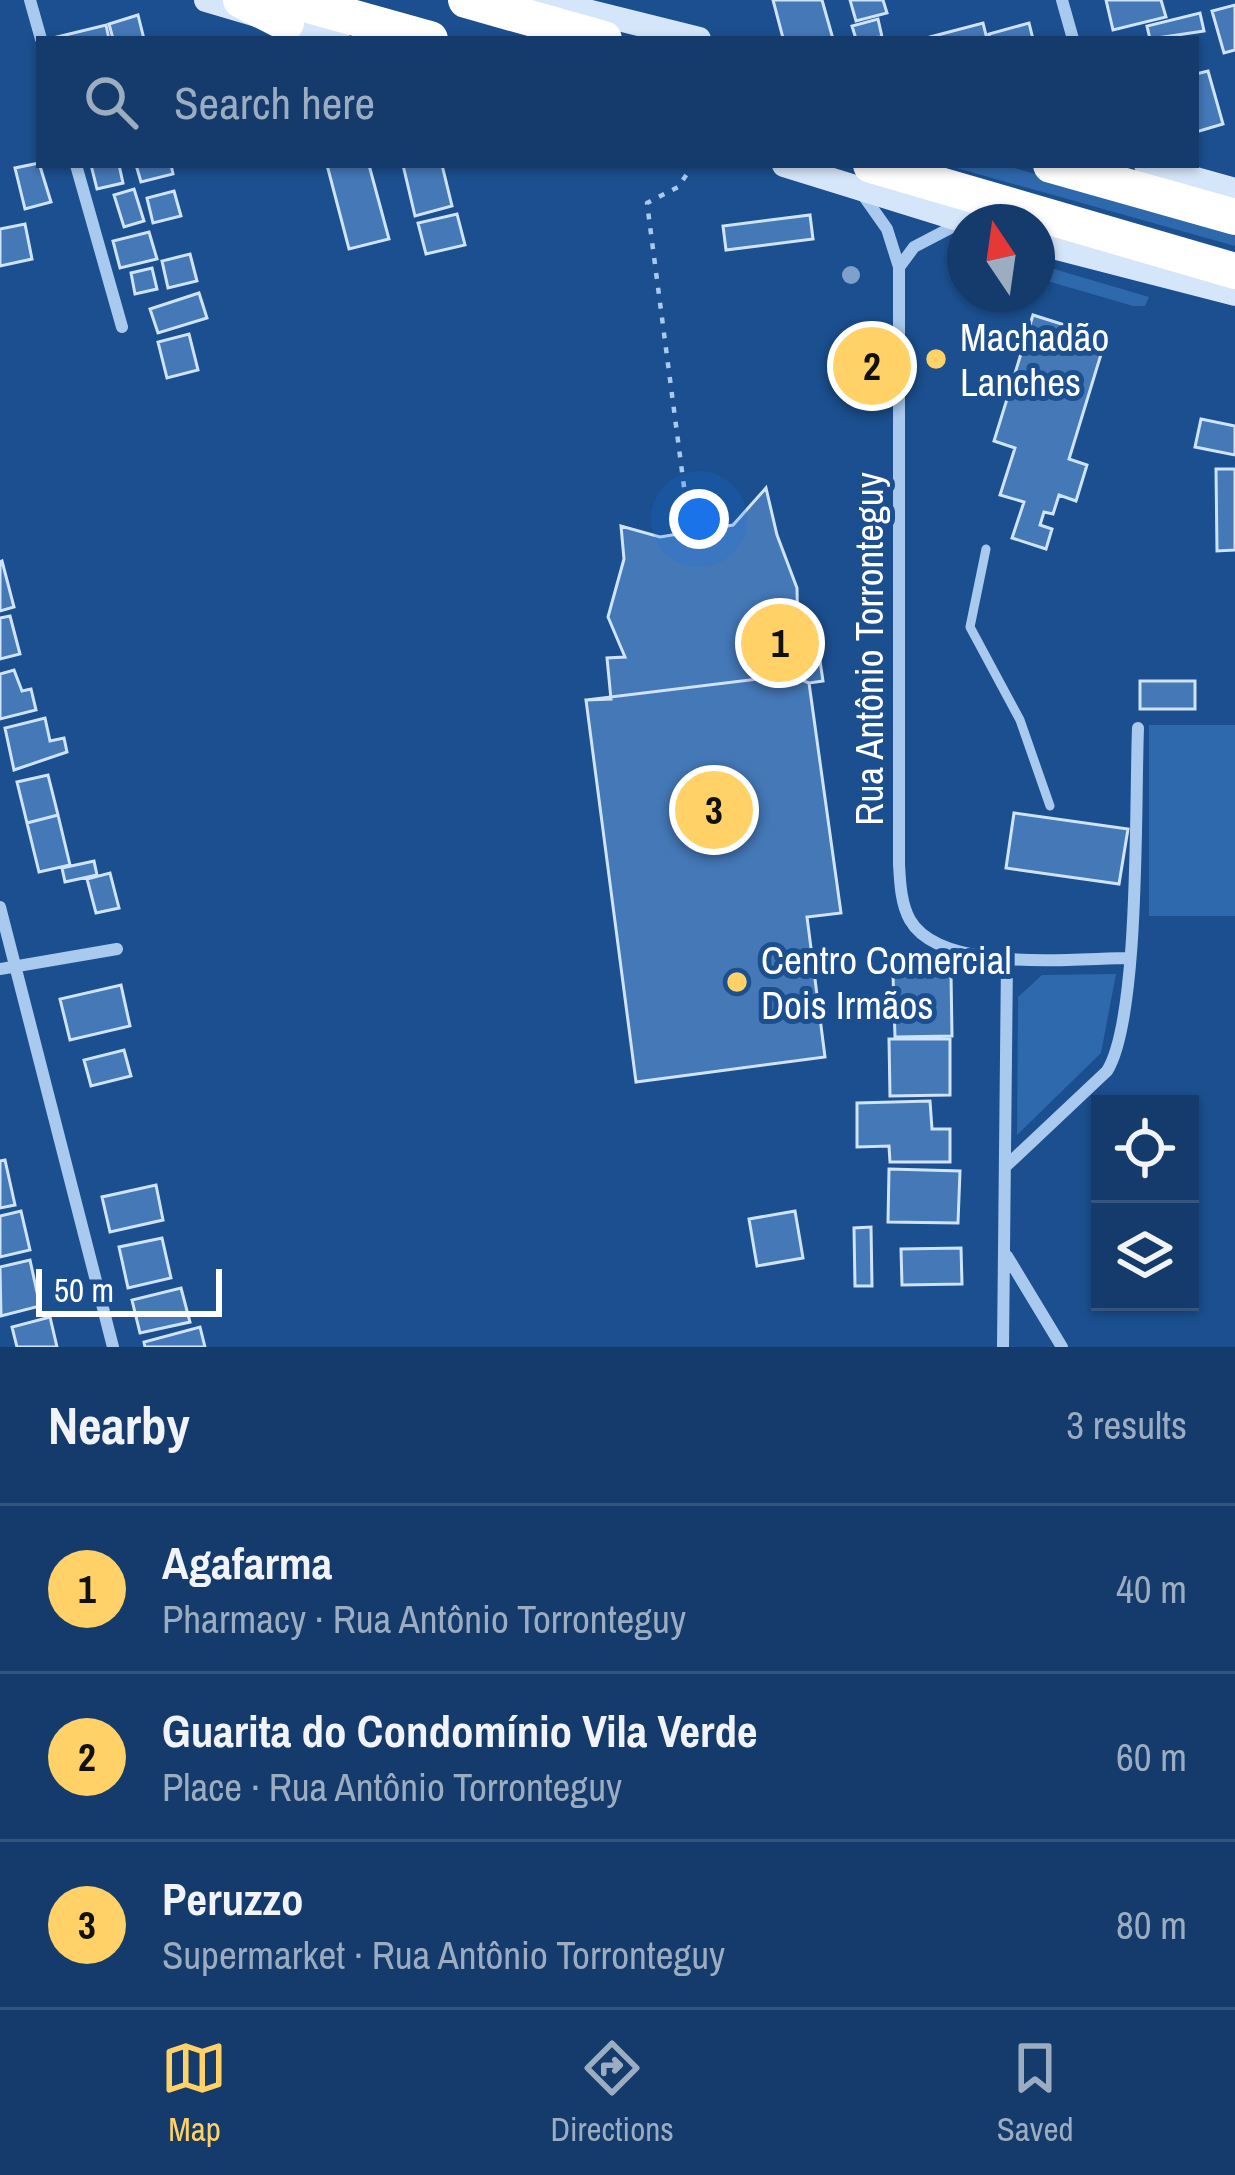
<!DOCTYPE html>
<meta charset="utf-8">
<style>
:root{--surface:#143b6b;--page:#214673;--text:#f1f3f6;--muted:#9dadc1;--line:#33557e;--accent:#ffd166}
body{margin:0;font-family:"Archivo Narrow",sans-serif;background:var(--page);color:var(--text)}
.controls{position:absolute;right:36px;bottom:36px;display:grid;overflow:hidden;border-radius:0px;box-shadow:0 3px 9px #0004}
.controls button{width:108px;height:108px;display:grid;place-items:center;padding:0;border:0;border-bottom:3px solid var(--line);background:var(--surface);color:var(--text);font:60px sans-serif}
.compass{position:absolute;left:947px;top:204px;width:108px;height:108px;border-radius:50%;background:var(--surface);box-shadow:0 3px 9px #0004;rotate:347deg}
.scale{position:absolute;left:36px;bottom:30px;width:186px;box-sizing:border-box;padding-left:12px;border:6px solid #fff;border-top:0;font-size:33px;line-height:42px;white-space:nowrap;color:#fff;-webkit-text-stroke:9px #1b4f8f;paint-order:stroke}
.you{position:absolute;left:699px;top:519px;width:42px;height:42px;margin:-30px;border:9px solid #fff;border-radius:50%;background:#1a73e8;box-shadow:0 0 0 18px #1a73e833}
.badge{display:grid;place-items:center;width:78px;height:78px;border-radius:50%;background:var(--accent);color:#111;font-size:39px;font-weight:700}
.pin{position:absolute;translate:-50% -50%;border:6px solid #fff;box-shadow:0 3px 12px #0006}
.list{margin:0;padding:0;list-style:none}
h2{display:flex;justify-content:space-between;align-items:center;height:156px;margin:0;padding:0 48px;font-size:51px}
h2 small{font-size:39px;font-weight:400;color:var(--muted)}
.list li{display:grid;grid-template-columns:78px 1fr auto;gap:36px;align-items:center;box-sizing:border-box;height:168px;padding:0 48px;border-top:3px solid var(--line)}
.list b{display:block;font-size:45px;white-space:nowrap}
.list p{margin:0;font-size:39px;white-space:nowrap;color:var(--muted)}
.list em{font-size:39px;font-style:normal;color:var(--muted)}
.icon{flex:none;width:66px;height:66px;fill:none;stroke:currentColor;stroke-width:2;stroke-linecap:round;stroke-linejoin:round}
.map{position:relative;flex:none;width:1235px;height:1347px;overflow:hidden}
.search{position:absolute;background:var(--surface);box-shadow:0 3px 9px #0004;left:36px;right:36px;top:36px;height:132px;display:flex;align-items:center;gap:30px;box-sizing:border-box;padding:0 42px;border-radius:0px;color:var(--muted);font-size:45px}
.sheet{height:660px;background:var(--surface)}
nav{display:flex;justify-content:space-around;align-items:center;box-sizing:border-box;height:168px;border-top:3px solid var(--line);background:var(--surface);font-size:33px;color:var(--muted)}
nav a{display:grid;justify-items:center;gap:6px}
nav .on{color:var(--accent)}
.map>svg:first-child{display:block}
</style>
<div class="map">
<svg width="1235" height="1347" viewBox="0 0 1235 1347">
<rect width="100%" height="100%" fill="#1b4f8f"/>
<path fill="#2e69ad" d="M946,165H1004L1235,230V246Z
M1037,264L1149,297L1145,306H1133L1037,278Z
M1149,725H1235V916H1149Z
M1116,974L1101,1053L1017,1135L1018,997L1042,975Z"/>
<path fill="#4478b7" stroke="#cfe3fa" stroke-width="3" d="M773,0H822L833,39L783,38Z
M850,0H883L887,13L856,21Z
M1106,0H1161L1166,17L1113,30Z
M1235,5V50L1224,53L1212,11Z
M1200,13L1204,31L1150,39L1147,26Z
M138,15L144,39H113L109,24Z
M878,19L882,37L856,39L852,26Z
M983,23L987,39H930V37Z
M1029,23L1033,39H990L989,34Z
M106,25L109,39H53V38Z
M1208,71L1223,124L1196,132V74Z
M39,163L51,202L25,209L15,168Z
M91,165H119L123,183L97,189Z
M136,165H171L173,174L141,182Z
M327,165H369L389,239L349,249Z
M403,165H442L452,206L415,216Z
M134,189L144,221L124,227L114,195Z
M174,191L181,216L153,223L147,198Z
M457,214L465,245L426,254L418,223Z
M810,215L813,239L726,250L723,226Z
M25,224L32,259L0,266V229Z
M149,232L157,259L120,268L113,241Z
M190,254L197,281L168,288L162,261Z
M152,268L157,289L135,294L131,273Z
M199,293L207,318L158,333L150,309Z
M1033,315L1106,338L1069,459L1087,465L1076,501L1059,495L1053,514L1044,512L1040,525L1052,529L1046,549L1012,538L1024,502L1000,495L1015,448L994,441Z
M189,334L198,370L167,378L158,342Z
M861,343H883V389L862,390Z
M1201,419L1235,426V455L1195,447Z
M1216,469H1235V550L1217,551Z
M766,488L777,535L797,588L798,645L817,641L823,681L809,683L841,913L807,917L825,1057L636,1082L586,700L611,699L607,658L625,657L608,617L624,559L621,526L660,537L733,525Z
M2,561L14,607L0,611V562Z
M10,616L20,654L0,659V618Z
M14,670L22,691L31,689L36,710L0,719V674Z
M790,675L809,683L841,913L807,917L825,1057L636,1082L586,700Z
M1140,681H1195V709H1140Z
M45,718L50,741L64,738L67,752L14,770L5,728Z
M48,775L58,815L27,823L17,782Z
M1014,813L1128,829L1119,884L1006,868Z
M58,815L70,865L39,872L27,823Z
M94,861L97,875L65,882L62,868Z
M110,873L119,908L96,913L87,879Z
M951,974L952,1036L895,1037L893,975Z
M121,985L130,1026L70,1040L60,999Z
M889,1039H950V1095L890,1096Z
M124,1050L131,1076L91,1086L84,1060Z
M930,1101L932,1129H950V1162H890L889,1146L857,1147V1103Z
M5,1160L15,1205L0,1208V1161Z
M889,1169L960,1171L958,1223L888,1222Z
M156,1185L163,1220L110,1232L102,1197Z
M21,1211L30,1250L0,1257V1216Z
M795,1211L803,1258L757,1266L749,1219Z
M871,1227L872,1286H855L854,1228Z
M162,1238L171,1278L128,1288L119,1247Z
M961,1248L962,1284L902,1285L901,1249Z
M30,1260L40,1306L1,1316L0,1267Z
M181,1288L190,1322L140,1333L132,1300Z
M50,1317L57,1347H17L12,1327Z
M200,1327L205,1347H145L144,1342Z"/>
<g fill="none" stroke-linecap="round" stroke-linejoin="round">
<path stroke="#a9c9ee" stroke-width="4.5" stroke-dasharray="6 9" stroke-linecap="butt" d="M686,502L647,203L678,187L689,171
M673 516a14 14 0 1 1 28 0a14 14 0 1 1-28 0Z"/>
<path stroke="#a9c9ee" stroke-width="9" d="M986,549L970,627L1020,720L1050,806"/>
<path stroke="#a9c9ee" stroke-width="12" d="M30,0L41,39
M1062,0L1073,39
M76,165L122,327
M863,195L887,229L899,267V864C900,883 901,904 910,920C941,974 1075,958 1129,958
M900,266L914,247L960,223
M0,907L113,1347
M0,969L117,949
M1005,1167L1107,1071C1140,1019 1135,801 1138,728
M1007,1256L1062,1347
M1003,1347L1007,959"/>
<path stroke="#d6e6fa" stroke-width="24" d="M206,0L338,39
M543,0L699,39
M784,165L968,222
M1146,165L1235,190
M1037,243L1235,294"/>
<path stroke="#fff" stroke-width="36" d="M241,0L286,23
M290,0L430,39
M466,0L604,39
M871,165L1235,271
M1051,165L1235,217"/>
</g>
<circle fill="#7ea0ca" cx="851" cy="275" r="9"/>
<g fill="#ffd166" stroke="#1b4f8f" stroke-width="4.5">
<circle cx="936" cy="359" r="12"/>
<circle cx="737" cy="982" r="12"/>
</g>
<g text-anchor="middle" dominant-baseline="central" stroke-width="10" stroke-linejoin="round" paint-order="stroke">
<g font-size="39" fill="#fff" stroke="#1b4f8f" text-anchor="start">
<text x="960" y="337">Machadão<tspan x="960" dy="45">Lanches</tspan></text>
<text x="761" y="960">Centro Comercial<tspan x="761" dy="45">Dois Irmãos</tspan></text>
</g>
<g font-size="39" fill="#fff" stroke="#1b4f8f">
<text transform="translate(869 649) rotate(-90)">Rua Antônio Torronteguy</text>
</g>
</g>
</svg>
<div class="controls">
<button><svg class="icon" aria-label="locate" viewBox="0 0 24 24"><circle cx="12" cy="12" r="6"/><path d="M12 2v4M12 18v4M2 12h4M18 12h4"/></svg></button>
<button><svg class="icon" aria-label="layers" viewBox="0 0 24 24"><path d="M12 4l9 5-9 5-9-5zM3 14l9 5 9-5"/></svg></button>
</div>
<svg class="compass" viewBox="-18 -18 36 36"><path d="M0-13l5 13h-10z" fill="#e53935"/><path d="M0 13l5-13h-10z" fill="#9dadc1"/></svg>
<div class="scale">50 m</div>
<div class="you"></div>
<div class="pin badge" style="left:780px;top:643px">1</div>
<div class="pin badge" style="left:872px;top:366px">2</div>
<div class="pin badge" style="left:714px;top:810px">3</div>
<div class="search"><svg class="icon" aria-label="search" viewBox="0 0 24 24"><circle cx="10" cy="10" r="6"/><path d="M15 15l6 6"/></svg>Search here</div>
</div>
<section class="sheet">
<h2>Nearby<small>3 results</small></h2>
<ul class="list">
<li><span class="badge">1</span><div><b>Agafarma</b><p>Pharmacy · Rua Antônio Torronteguy</p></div><em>40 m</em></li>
<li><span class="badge">2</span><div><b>Guarita do Condomínio Vila Verde</b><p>Place · Rua Antônio Torronteguy</p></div><em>60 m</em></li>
<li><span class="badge">3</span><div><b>Peruzzo</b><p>Supermarket · Rua Antônio Torronteguy</p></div><em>80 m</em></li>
</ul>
</section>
<nav>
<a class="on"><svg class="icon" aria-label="map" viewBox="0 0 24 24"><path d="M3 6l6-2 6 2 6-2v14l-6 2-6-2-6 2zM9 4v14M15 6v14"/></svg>Map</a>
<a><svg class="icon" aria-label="directions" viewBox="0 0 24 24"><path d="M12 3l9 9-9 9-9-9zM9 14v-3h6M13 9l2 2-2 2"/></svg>Directions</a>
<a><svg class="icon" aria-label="saved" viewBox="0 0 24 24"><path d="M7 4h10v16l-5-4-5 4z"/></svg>Saved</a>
</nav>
